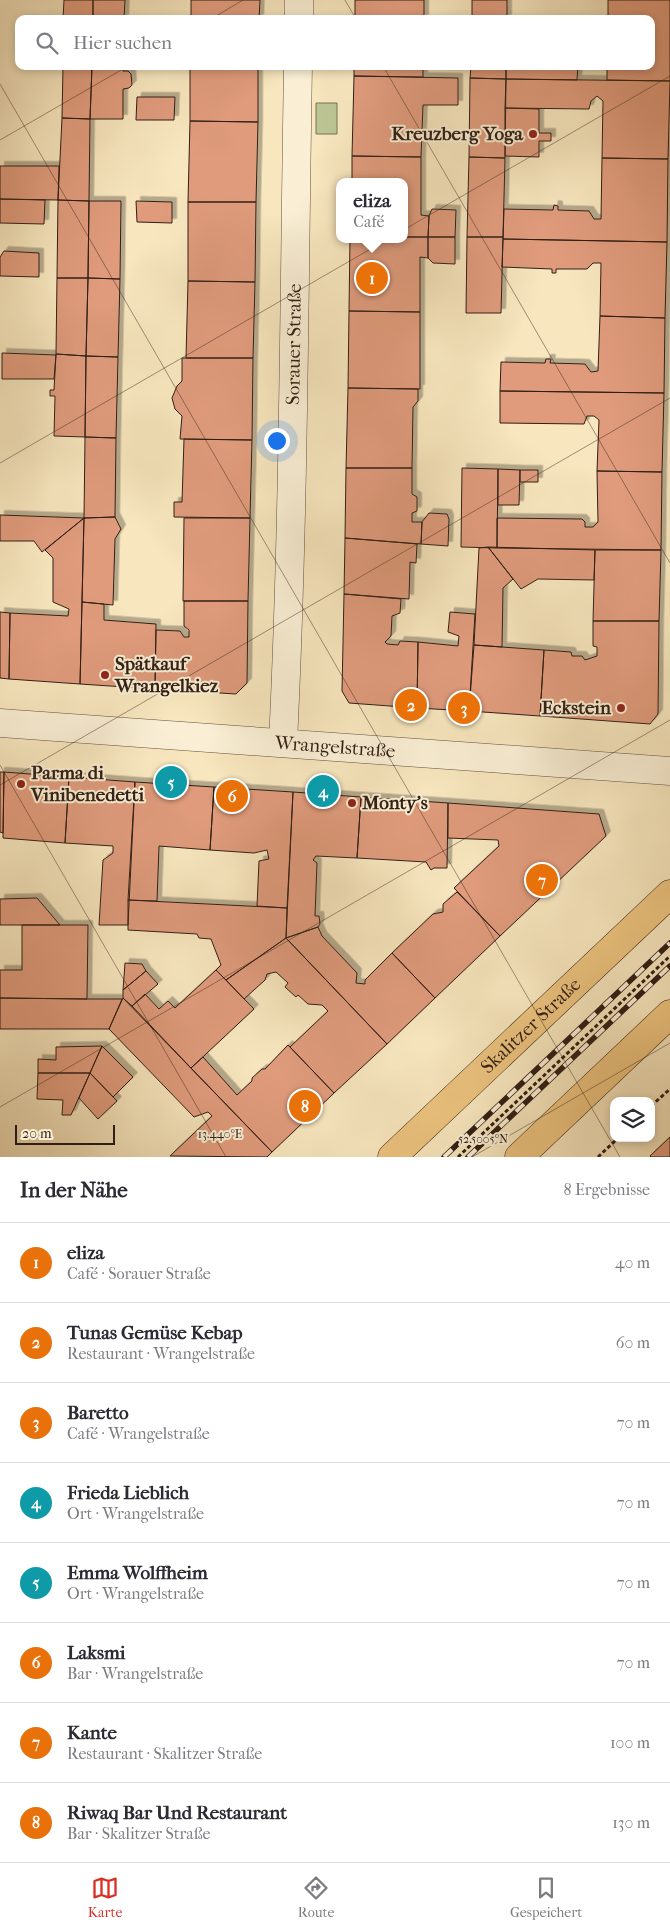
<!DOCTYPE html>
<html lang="de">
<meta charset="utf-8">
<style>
:root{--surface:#fff;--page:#f2f2f3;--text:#2b2b33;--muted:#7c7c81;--line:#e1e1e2;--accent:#d93025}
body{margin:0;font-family:"IM FELL French Canon",serif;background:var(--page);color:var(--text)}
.controls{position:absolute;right:15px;bottom:15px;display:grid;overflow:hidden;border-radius:10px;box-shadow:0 2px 8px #0003}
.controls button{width:45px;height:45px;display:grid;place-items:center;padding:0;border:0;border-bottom:1px solid var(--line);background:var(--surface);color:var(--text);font:25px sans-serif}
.scale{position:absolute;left:15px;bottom:12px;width:100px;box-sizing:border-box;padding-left:5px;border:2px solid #311f16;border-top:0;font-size:14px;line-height:18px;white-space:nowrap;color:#311f16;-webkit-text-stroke:4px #faefd5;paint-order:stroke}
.you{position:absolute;left:276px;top:440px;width:18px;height:18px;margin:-12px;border:4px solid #fff;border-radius:50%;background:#1a73e8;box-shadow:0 0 0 8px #1a73e833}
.badge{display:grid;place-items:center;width:32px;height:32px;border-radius:50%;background:var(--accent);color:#fff;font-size:16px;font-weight:700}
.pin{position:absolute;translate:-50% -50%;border:2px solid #fff;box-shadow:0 1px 5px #0006}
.popup{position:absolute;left:336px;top:178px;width:72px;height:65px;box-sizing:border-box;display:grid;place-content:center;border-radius:10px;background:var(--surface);filter:drop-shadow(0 1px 4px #0005);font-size:16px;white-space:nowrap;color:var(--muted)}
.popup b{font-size:19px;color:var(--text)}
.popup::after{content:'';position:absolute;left:50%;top:100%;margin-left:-10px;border:10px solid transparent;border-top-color:var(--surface)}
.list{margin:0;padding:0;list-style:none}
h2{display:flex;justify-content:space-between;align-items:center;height:65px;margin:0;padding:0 20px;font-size:21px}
h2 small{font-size:16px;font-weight:400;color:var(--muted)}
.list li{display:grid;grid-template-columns:32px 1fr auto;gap:15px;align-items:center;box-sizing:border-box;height:80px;padding:0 20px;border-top:1px solid var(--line)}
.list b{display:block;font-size:19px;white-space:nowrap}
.list p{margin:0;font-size:16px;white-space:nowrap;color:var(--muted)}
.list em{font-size:16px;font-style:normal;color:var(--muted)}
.icon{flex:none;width:28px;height:28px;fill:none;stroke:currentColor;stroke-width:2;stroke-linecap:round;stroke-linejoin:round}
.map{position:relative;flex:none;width:670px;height:1157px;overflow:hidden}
.search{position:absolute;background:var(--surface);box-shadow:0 2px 8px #0003;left:15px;right:15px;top:15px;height:55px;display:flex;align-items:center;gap:12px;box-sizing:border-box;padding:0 18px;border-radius:10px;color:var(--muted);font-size:19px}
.sheet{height:705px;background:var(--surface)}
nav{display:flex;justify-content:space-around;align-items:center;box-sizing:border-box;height:70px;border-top:1px solid var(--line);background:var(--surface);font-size:14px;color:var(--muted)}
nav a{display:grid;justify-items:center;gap:2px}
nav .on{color:var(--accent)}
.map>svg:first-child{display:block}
</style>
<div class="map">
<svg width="670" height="1157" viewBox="0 0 670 1157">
<defs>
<filter id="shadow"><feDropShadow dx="4.5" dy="-4.5" stdDeviation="0" flood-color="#0004"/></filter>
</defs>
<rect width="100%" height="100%" fill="#f7e6be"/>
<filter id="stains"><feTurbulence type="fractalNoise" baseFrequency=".004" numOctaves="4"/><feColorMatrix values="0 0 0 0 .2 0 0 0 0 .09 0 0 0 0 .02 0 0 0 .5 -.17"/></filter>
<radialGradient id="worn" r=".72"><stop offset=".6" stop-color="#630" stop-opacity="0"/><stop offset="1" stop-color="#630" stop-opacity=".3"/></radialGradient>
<path fill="#bbc593" stroke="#767254" d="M316,103H337V134H316Z"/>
<path fill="#df9b7b" stroke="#311f16" filter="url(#shadow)" d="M64,0H93V19H63Z
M93,0H125L124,19H93Z
M191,0H260L259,19H191Z
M355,0H424V19H355Z
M472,0H507V19H472Z
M608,0H670V81L607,80V66H651V19H608Z
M63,66H92L90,119L62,118Z
M92,66H123V71H128L131,74L132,85L129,88L123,89V119H90Z
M190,66H258V122L190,121Z
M354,66H423V77L354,76Z
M471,66H506V79L470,78Z
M506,66H578L577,80L506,79Z
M354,76L458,78V105H423L421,157L352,156Z
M470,78L506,79L505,158L469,157Z
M506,79L670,81L668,159L602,158L603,101L597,96L591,101L589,109L505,108Z
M137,97H175L174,120H136Z
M505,108L539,109V133H551V141H539V157L505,156Z
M62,118L90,119L89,201L58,200Z
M190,121L258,122L256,202H188Z
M352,156L421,157V215L429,216L428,237H404V182H352Z
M469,157L505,158L503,237H467Z
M602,158L668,159L667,242L503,239L504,209L553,210L554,205L558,206V210L589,211L594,219H601Z
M0,166H59L58,200L0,199Z
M0,199L45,200L44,224L0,223Z
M58,200L89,201L88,278H57Z
M89,201H121L120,279L88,278Z
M136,201L172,202V223L137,222Z
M188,202H256L255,282L188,281Z
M432,209L456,210L455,237H428L429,216Z
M404,237H428V258L420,257V312L349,311L350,239H404Z
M428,237H455V264L433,263L428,258Z
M467,237H503L501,313H466Z
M503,239L667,242L665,318L600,316L601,263H593L587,269H556V273H552V269L502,267Z
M4,251L39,253V277L0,276V257Z
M57,278H88L86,356L56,354Z
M88,278L120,279L118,357L86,356Z
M188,281L255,282L253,358H186Z
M349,311L420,312V389L348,388Z
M600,316L665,318L664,393L500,391L501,362L545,363L546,359H551L550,363L585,364L591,372L598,371Z
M2,353L56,355L54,379H2Z
M56,354L86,356L85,437L54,436L55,396H50V390H54Z
M86,356L118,357L116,438L85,437Z
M182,358H253L252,440L180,439L182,416L175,409L172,398L177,386L182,381Z
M348,388L418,389V401L413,407L412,468H346Z
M500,391L664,393L662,472L597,471L599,420L594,416H587L584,424L500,423Z
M85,437L116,438L115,517L84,518Z
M184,439L252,440L250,518L174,517V502H182Z
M346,468H412V494L417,497V511L412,513V522H422L421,544L345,538Z
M462,468L498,469L497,548L461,547Z
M498,469L520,470L519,505H498Z
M520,470H538V482H520Z
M597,471L662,472L661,550L497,548V518L582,519L585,522V527H593L598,522Z
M429,513L447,514L449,519L448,546L421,544L422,522Z
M0,515L84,518L42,552L34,541H0Z
M115,517L121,529L115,539L113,605L82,602L84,518Z
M84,518L80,684L9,679L10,613L68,616L69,609L53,602V558L45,550Z
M184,518H250L248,601H183Z
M345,538L417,544L416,563L410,562L409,599L344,594Z
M488,547L513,579L503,588L502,647L474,645L479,548Z
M488,547L595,550L594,580L538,579L521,589Z
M595,550H661L659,621H593Z
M344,594L401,599L400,613L392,616L391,636L385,642L387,644L398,645L400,641L418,642L417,708L349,703L342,691Z
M184,601H248L247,683L236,694L155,689L156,630L180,631L184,637H189V630L184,626Z
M82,602L104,604V620L156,624L155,689L80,684Z
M0,612L10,613L9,679L0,678Z
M450,612L475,614L469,711L417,708L418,642L458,646L459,636L448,632Z
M593,621H659L658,714L650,724L540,716L544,650L571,652L572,656H582L585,660L597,656V647L593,646Z
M474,645L544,650L540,716L469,711Z
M0,772H4L3,833L0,832Z
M4,772L69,777L65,843L3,838Z
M69,777L135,782L128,925H99L103,860L113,853V846L65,843Z
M135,782L214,787L210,850L159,846L157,901L128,900Z
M214,787L293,792L287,908L257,906L259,861L269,859L267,850L254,853L210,850Z
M293,792L361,797L357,858L316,856L313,860L317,863L315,916H319L320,924L318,927L286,938Z
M361,797L448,803L447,868H434L431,870L426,862L357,858Z
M448,803L599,814L606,836L500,936L454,888L499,846L498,840L448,838Z
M457,892L500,936L435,998L392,953L433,914L443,912V904Z
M37,898L60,925H0V899Z
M128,900L287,908L286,938L226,980L216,970L221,965L211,939L199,938L197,934L128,930Z
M22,925H88L87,999L0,998V970H22Z
M318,927L322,936L357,973L356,983L365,984V980L392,953L435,998L387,1044L286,938Z
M286,938L387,1044L334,1093L290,1047L328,1011L322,1005L308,1004L298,995L296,997L285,987L288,983L276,972L267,974L265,980L244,999L226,980Z
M125,963L142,964L146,971L123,990Z
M216,970L254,1009L191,1068L132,1006L145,994L159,1009L168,1001L175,1008Z
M146,971L158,984L132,1006L123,998V990Z
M0,998L87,999H122L109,1029H0Z
M123,998L272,1152L267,1157L170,1156L212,1116L208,1112L194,1117L109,1029Z
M288,1045L334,1093L272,1152L191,1068L203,1057L237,1095L252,1081V1078L262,1069H265Z
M102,1046L133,1077L113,1097L90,1073Z
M102,1046L90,1073H38V1059L56,1060V1047Z
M38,1073H90L71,1115H62L63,1100L37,1099Z
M90,1073L117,1101L98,1119L79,1098Z
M670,1137V1157H651L650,1156Z"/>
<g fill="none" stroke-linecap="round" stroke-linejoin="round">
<defs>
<g id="minor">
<path d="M299,19V0"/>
<path id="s1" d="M0,723L670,771"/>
<path id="s2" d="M283,742C294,517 294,292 298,66"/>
</g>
<g id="major">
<path id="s3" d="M392,1157L670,894"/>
<path d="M519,1157L670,1014"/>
</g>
</defs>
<use href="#minor" stroke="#625140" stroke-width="29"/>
<use href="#major" stroke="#311f16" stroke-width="29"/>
<path stroke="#311f16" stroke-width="3" stroke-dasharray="4 2.5" stroke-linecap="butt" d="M651,1106L670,1089
M458,1157L670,956
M598,1157L618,1138"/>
<use href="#minor" stroke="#faefd5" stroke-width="28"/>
<use href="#major" stroke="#ecc37f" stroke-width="28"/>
<defs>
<path id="rail" d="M444,1157L670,943
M468,1157L670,966"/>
</defs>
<use href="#rail" stroke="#311f16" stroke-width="5.5"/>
<use href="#rail" stroke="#faefd5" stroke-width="4" stroke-dasharray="11" stroke-linecap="butt"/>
</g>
<path fill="none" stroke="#311f16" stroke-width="1" stroke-opacity="0.45" d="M345,0L356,19M211,19L243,0M383,66L670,563M0,84L620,1157M0,140L128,66M0,463L670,76M0,765L226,1157M0,785L670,398M0,1107L670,720M472,1157L670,1043"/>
<g fill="#8f2418" stroke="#faefd5" stroke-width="2">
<circle cx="533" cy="134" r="5"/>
<circle cx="105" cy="675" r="5"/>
<circle cx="621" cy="708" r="5"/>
<circle cx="21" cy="784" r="5"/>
<circle cx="352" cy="803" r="5"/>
</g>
<g text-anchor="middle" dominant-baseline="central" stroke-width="4" stroke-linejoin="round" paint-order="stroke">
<g font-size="19" font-weight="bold" fill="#311f16" stroke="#faefd5" text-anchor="start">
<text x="523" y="134" text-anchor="end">Kreuzberg Yoga</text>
<text x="115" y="664">Spätkauf<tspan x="115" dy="22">Wrangelkiez</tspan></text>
<text x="611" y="708" text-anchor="end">Eckstein</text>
<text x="31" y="773">Parma di<tspan x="31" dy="22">Vinibenedetti</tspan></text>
<text x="362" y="803">Monty's</text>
</g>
<g font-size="19" fill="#311f16" stroke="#faefd5">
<text stroke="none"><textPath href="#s2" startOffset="398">Sorauer Straße</textPath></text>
<text stroke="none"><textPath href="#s1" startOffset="336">Wrangelstraße</textPath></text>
<text stroke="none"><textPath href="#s3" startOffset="191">Skalitzer Straße</textPath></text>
</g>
</g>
<g font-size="12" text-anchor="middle" fill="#311f16" stroke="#faefd5" stroke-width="4" stroke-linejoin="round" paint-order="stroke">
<text x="220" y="1138">13.440°E</text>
<text x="483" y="1143">52.5005°N</text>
</g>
<rect width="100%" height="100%" filter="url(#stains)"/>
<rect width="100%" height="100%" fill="url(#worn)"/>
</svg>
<div class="controls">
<button><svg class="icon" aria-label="layers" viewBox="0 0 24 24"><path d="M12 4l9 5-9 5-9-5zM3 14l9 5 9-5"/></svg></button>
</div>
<div class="scale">20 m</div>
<div class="you"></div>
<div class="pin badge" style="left:372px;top:278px;background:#e8710a">1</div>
<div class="popup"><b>eliza</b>Café</div>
<div class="pin badge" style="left:411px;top:705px;background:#e8710a">2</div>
<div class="pin badge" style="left:464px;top:708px;background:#e8710a">3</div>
<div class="pin badge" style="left:323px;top:791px;background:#0f9aa8">4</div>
<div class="pin badge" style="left:171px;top:782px;background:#0f9aa8">5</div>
<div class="pin badge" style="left:232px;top:796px;background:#e8710a">6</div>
<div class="pin badge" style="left:542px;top:880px;background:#e8710a">7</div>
<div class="pin badge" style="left:305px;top:1106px;background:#e8710a">8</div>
<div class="search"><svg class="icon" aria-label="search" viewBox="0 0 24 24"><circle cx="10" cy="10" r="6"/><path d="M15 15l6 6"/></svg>Hier suchen</div>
</div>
<section class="sheet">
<h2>In der Nähe<small>8 Ergebnisse</small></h2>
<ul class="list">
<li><span class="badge" style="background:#e8710a">1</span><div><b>eliza</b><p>Café · Sorauer Straße</p></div><em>40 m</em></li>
<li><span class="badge" style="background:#e8710a">2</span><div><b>Tunas Gemüse Kebap</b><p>Restaurant · Wrangelstraße</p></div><em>60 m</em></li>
<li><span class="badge" style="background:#e8710a">3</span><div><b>Baretto</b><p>Café · Wrangelstraße</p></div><em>70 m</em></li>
<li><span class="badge" style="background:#0f9aa8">4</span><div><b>Frieda Lieblich</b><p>Ort · Wrangelstraße</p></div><em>70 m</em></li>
<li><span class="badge" style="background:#0f9aa8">5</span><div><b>Emma Wolffheim</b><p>Ort · Wrangelstraße</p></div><em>70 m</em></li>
<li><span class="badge" style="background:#e8710a">6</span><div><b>Laksmi</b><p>Bar · Wrangelstraße</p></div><em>70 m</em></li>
<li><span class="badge" style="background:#e8710a">7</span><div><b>Kante</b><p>Restaurant · Skalitzer Straße</p></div><em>100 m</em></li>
<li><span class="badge" style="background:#e8710a">8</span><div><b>Riwaq Bar Und Restaurant</b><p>Bar · Skalitzer Straße</p></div><em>130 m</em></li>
</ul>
</section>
<nav>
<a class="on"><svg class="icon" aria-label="map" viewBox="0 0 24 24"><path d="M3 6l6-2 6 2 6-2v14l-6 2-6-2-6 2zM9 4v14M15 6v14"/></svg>Karte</a>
<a><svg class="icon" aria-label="directions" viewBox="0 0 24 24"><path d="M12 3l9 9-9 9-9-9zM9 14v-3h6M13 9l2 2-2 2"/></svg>Route</a>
<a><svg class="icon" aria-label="saved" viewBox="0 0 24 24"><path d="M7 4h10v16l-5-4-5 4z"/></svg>Gespeichert</a>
</nav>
